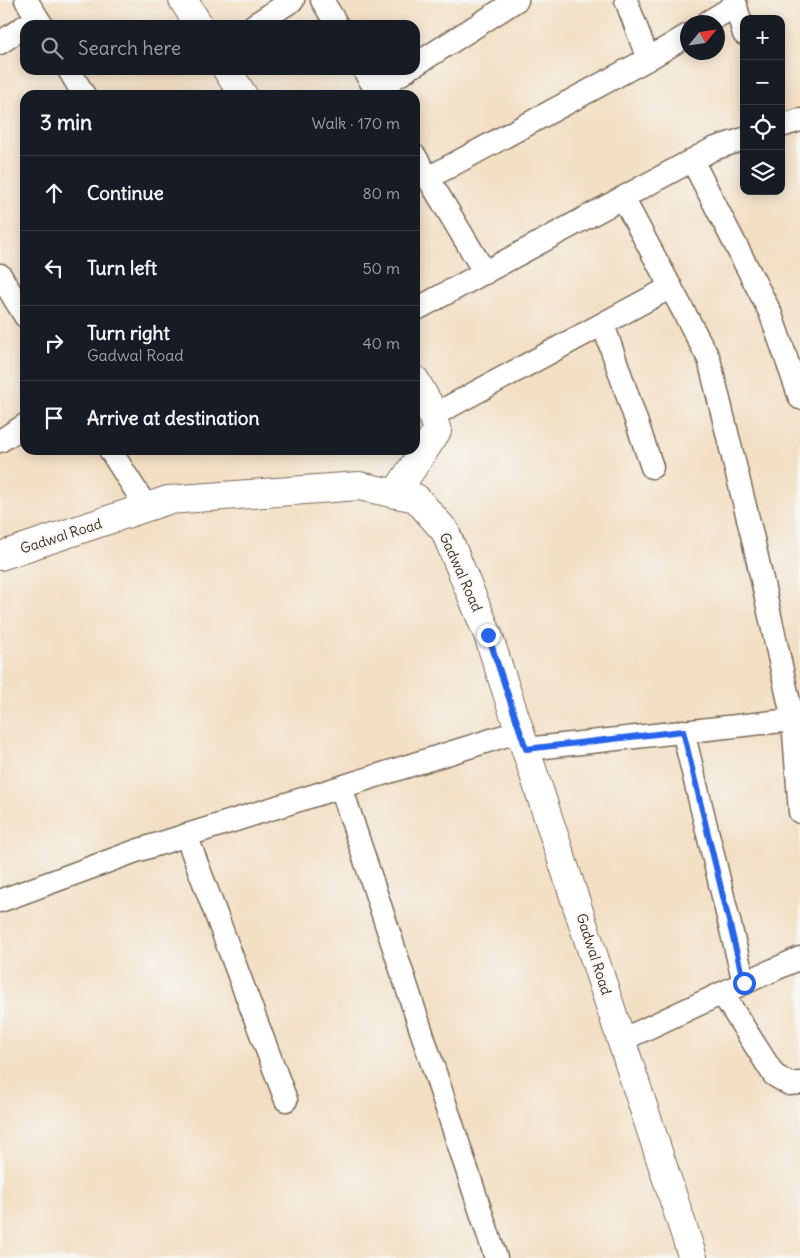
<!DOCTYPE html>
<meta charset="utf-8">
<style>
:root{--surface:#171b24;--page:#20242c;--text:#f1f3f6;--muted:#9ea1a6;--line:#363941}
body{margin:0;font-family:Delius,sans-serif;background:var(--page);color:var(--text)}
.controls{position:absolute;right:15px;top:15px;display:grid;overflow:hidden;border-radius:10px;box-shadow:0 2px 12px #0003}
.controls button{width:45px;height:45px;display:grid;place-items:center;padding:0;border:0;border-bottom:1px solid var(--line);background:var(--surface);color:var(--text);font:25px sans-serif}
.compass{position:absolute;left:680px;top:15px;width:45px;height:45px;border-radius:50%;background:var(--surface);box-shadow:0 2px 12px #0003;rotate:61deg}
.stop{position:absolute;width:15px;height:15px;margin:-11px;border:4px solid #2563eb;border-radius:50%;background:#fff}
.stop.end{background:#2563eb;border-color:#fff;box-shadow:0 1px 5px #0008}
.list{margin:0;padding:0;list-style:none}
h2{display:flex;justify-content:space-between;align-items:center;height:65px;margin:0;padding:0 20px;font-size:21px}
h2 small{font-size:16px;font-weight:400;color:var(--muted)}
.list li{display:grid;grid-template-columns:32px 1fr auto;gap:15px;align-items:center;box-sizing:border-box;height:75px;padding:0 20px;border-top:1px solid var(--line)}
.list b{display:block;font-size:19px;white-space:nowrap}
.list p{margin:0;font-size:16px;white-space:nowrap;color:var(--muted)}
.list em{font-size:16px;font-style:normal;color:var(--muted)}
.icon{flex:none;width:28px;height:28px;fill:none;stroke:currentColor;stroke-width:2;stroke-linecap:round;stroke-linejoin:round}
.map{position:relative;flex:none;width:800px;height:1258px;overflow:hidden}
.search{position:absolute;background:var(--surface);box-shadow:0 2px 12px #0003;left:20px;top:20px;width:400px;height:55px;display:flex;align-items:center;gap:12px;box-sizing:border-box;padding:0 18px;border-radius:15px;color:var(--muted);font-size:19px}
.panel{position:absolute;background:var(--surface);box-shadow:0 2px 12px #0003;left:20px;top:90px;width:400px;height:365px;border-radius:15px}
.map>svg:first-child{display:block}
</style>
<div class="map">
<svg width="800" height="1258" viewBox="0 0 800 1258">
<rect width="100%" height="100%" fill="#f6f6f2"/>
<filter id="ink" filterUnits="userSpaceOnUse"><feTurbulence type="fractalNoise" baseFrequency=".02" numOctaves="2"/><feDisplacementMap in="SourceGraphic" scale="10" xChannelSelector="R" yChannelSelector="G"/><feConvolveMatrix kernelMatrix="1 2 1 2 8 2 1 2 1" color-interpolation-filters="sRGB"/></filter>
<filter id="wash" filterUnits="userSpaceOnUse"><feTurbulence type="fractalNoise" baseFrequency=".0096" numOctaves="4" result="noise"/><feDisplacementMap in="SourceGraphic" scale="20" xChannelSelector="R" yChannelSelector="G"/><feGaussianBlur stdDeviation="1.12" result="paint"/><feColorMatrix in="noise" values="0 0 0 0 0 0 0 0 0 0 0 0 0 0 0 0 0 1.4 0 .05"/><feComposite in="paint" operator="in"/></filter>
<g filter="url(#wash)">
<rect width="100%" height="100%" fill="#f3dfc4"/>
</g>
<g filter="url(#ink)">
<g fill="none" stroke-linecap="round" stroke-linejoin="round">
<defs>
<path id="minor" d="M26,0L42,25
M322,0L337,25
M734,0L744,34
M708,22L736,5
M254,25L293,0
M0,43L25,26
M648,59L688,35
M415,65L517,0
M69,70L84,95
M364,70L379,95
M376,90L407,70
M781,126L800,120
M415,156L485,273
M692,160L770,312L800,398
M428,178L648,59L626,0
M623,198L709,359L753,539L793,720L800,812
M0,275L25,316
M415,310L713,149L744,139
M603,324L652,467
M432,416L671,287
M0,441L25,425
M110,450L147,508
M526,749L800,719
M341,787L496,1258
M186,835L286,1100
M0,901L136,851L520,731
M744,983L800,958
M722,993L774,1075L789,1084L800,1083
M622,1040L744,983L683,731"/>
<path id="tertiary" d="M183,0L199,25
M227,70L243,95
M395,494L437,431L428,403L415,380
M0,556L168,500L359,486L416,498L445,531L488,635L693,1258"/>
</defs>
<use href="#minor" stroke="#7b6958" stroke-width="25"/>
<use href="#tertiary" stroke="#7b6958" stroke-width="30"/>
<use href="#minor" stroke="#fff" stroke-width="22"/>
<use href="#tertiary" stroke="#fff" stroke-width="28"/>
</g>
</g>
<g fill="none" stroke-linecap="round" stroke-linejoin="round" filter="url(#ink)">
<path stroke="#2563eb" stroke-width="6" d="M488,635L526,749L683,731L744,983"/>
</g>
<g text-anchor="middle" dominant-baseline="central" stroke-width="4" stroke-linejoin="round" paint-order="stroke">
<g font-size="14" fill="#3b2a1e" stroke="#f6f6f2">
<text transform="translate(61 536) rotate(-18)">Gadwal Road</text>
<text transform="translate(461 572) rotate(66)">Gadwal Road</text>
<text transform="translate(594 954) rotate(72)">Gadwal Road</text>
</g>
</g>
</svg>
<div class="controls">
<button>+</button>
<button>−</button>
<button><svg class="icon" aria-label="locate" viewBox="0 0 24 24"><circle cx="12" cy="12" r="6"/><path d="M12 2v4M12 18v4M2 12h4M18 12h4"/></svg></button>
<button><svg class="icon" aria-label="layers" viewBox="0 0 24 24"><path d="M12 4l9 5-9 5-9-5zM3 14l9 5 9-5"/></svg></button>
</div>
<svg class="compass" viewBox="-18 -18 36 36"><path d="M0-13l5 13h-10z" fill="#e53935"/><path d="M0 13l5-13h-10z" fill="#9ea1a6"/></svg>
<div class="stop" style="left:744px;top:983px"></div>
<div class="stop end" style="left:488px;top:635px"></div>
<div class="search"><svg class="icon" aria-label="search" viewBox="0 0 24 24"><circle cx="10" cy="10" r="6"/><path d="M15 15l6 6"/></svg>Search here</div>
<section class="panel">
<h2>3 min<small>Walk · 170 m</small></h2>
<ul class="list">
<li><svg class="icon" aria-label="ahead" viewBox="0 0 24 24"><path d="M12 20V5M6 11l6-6 6 6"/></svg><div><b>Continue</b></div><em>80 m</em></li>
<li><svg class="icon" aria-label="left" viewBox="0 0 24 24"><path d="M17 20v-9H6M10 6l-5 5 5 5"/></svg><div><b>Turn left</b></div><em>50 m</em></li>
<li><svg class="icon" aria-label="right" viewBox="0 0 24 24"><path d="M7 20v-9h11M14 6l5 5-5 5"/></svg><div><b>Turn right</b><p>Gadwal Road</p></div><em>40 m</em></li>
<li><svg class="icon" aria-label="arrive" viewBox="0 0 24 24"><path d="M6 21V4h12l-3 4 3 4H6"/></svg><div><b>Arrive at destination</b></div></li>
</ul>
</section>
</div>
